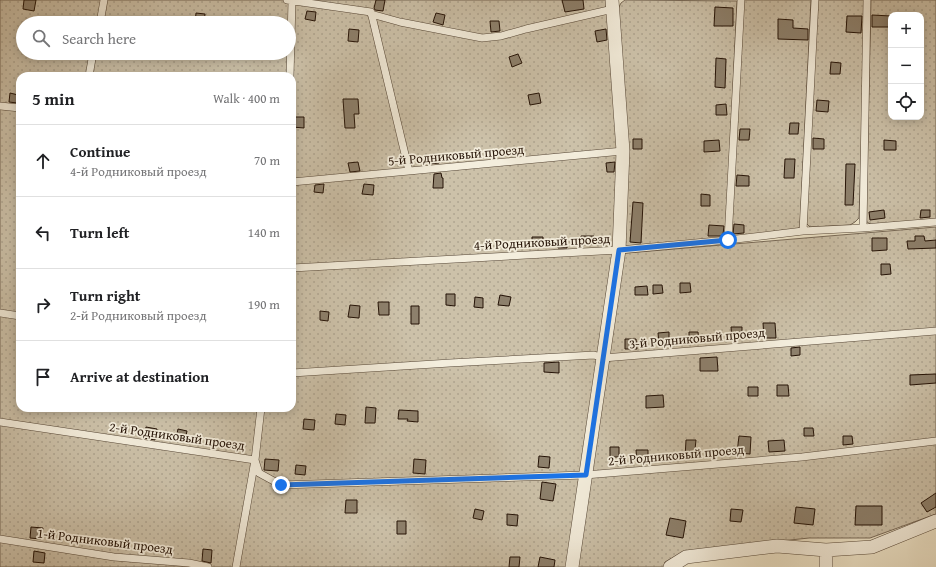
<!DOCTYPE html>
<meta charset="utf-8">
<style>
:root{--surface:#fff;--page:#f6f6f6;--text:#202124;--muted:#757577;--line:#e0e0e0}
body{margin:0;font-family:"Gentium Book Plus",serif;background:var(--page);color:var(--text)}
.controls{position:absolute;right:12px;top:12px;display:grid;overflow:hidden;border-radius:8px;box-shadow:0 2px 10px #0003}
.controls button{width:36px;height:36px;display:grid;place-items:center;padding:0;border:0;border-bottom:1px solid var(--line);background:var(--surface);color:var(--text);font:20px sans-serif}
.stop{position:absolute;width:12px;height:12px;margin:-9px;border:3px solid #1a73e8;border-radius:50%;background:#fff}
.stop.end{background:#1a73e8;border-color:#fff;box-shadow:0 1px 4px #0008}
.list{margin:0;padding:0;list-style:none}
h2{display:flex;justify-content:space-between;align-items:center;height:52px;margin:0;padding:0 16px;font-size:17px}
h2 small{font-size:13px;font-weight:400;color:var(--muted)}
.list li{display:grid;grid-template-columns:26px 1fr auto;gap:12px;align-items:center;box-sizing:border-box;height:72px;padding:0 16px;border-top:1px solid var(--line)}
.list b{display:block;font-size:15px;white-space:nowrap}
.list p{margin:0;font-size:13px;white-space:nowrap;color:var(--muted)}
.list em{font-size:13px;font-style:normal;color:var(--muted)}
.icon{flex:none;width:22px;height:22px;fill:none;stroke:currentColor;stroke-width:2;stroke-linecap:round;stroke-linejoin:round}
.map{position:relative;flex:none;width:936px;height:567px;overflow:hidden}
.search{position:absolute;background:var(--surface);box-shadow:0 2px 10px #0003;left:16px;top:16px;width:280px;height:44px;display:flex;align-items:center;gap:10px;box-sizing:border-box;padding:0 14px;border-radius:22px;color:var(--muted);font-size:15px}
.panel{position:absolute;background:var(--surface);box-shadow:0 2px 10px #0003;left:16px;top:72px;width:280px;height:340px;border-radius:12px}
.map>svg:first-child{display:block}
</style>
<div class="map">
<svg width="936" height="567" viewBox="0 0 936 567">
<defs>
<pattern id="garden-dots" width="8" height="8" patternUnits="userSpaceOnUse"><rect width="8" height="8" fill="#ccc1a9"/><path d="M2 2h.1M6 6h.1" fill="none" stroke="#afa590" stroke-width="1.8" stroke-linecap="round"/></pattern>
</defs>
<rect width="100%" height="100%" fill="#eee5ca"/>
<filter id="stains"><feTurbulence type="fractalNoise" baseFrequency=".005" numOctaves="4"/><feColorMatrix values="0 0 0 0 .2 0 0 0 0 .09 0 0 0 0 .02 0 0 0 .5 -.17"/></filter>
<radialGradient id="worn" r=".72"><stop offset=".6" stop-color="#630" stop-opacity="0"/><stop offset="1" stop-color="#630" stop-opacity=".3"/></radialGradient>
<path fill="url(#garden-dots)" stroke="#786a58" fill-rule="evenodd" d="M0,0H608L621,152L615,254L936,227V514L870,538H809L686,551L665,562L664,567H0ZM23,23H289V53H23ZM20,76H292V408H20Z
M625,0L737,1L726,238L724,239L624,246L618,9L621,3Z
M744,0H811L800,227L797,229L733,237L731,233Z
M817,0H865V40L859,218L855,222L850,225L810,227L806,223Z
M871,0H936V220L872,225L867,222L866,218ZM891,15H921V117H891Z"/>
<path fill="#8d806c" stroke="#241206" d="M24,0H36L34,11L23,9Z
M376,0H385L383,11L375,10L374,8Z
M562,0H583L584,9L565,12Z
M715,7L733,8V26H714Z
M307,11L316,12L315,21L305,19Z
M196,13L205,14L204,23H195Z
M436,13L445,15L443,25L433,22Z
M872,15L891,16V27H872Z
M847,16H862L861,33L846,32Z
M778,19L793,20V28L808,29V40L778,39Z
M490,21H499L500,31L491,32Z
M349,29L359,30L358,42L348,41Z
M606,29L607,40L597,42L595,31Z
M518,54L522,63L512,67L509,57Z
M716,58L726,59L725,88L715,87Z
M831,62L841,63L840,74H830Z
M10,93L18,95L17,103L9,102Z
M539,93L541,103L530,105L528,95Z
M343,99H358L359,114H354L355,128H345Z
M817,100L829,101L828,112L816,111Z
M726,104L727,115H716V105Z
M293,117H304V128L292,127Z
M790,123H799L798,134H789Z
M740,129H750L749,140H739Z
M813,138L824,139V149H813Z
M633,139H642V149H633Z
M719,140L720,151L704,152V141Z
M884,140L896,141V150H884Z
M438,154L439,163L428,164L427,156Z
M785,159H795L794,178H784Z
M358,162L360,171L350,172L348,163Z
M615,162L614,172H607L606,163Z
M846,164H855L853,205H845Z
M441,173L442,178H443V188H433L434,174Z
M737,175L749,176V186H736Z
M324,184L323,193L314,192L315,185Z
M364,184L374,185L373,195L362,194Z
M701,194L710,195V206H701Z
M633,202L643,203L641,243L630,242Z
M884,210L885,218L870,220L869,212Z
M921,210H930V217L920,218Z
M734,224L744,225V233L733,234Z
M709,225L724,226L723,234H722V236H708Z
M581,236H594V244L581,245Z
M915,236H924L925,241L936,240V248L908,249L907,241H915Z
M532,237H543V246H532Z
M872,238H887V250L872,251Z
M558,239H567V248H558Z
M881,264H890L891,274L881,275Z
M680,283H690L691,292L680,293Z
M653,285H662L663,293L653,294Z
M647,286L648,295H635V287Z
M446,294H455V306L446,305Z
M500,295L511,297L509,306L498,305Z
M475,297L483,298V308L474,307Z
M378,302H389V315H379Z
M350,305L360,306L359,318L348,317Z
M411,306H419V324H411Z
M320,311L329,312L328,321L320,320Z
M763,323H775L776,338H764Z
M731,327H742V339H732Z
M669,332V344H659L658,333Z
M689,332H698L699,342L689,343Z
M625,339H636L637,349H625Z
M800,347V355L791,356V348Z
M717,357L718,371H700V358Z
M559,362V373L544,372V363Z
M936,374V383L910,385V375Z
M777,385H788L789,396H777Z
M748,387H758V396H748Z
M663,395L664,407L646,408V396Z
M366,407L376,408L375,423H365Z
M399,410L418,411V422L407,421L408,419H398Z
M336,414L346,415L345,425L335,424Z
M304,419L315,420L314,430L303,429Z
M146,427L157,429L155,440L144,438Z
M804,428H813L814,436H804Z
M178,429L187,431L185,440L176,438Z
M739,436L751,437L750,454L737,453Z
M843,436H852L853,444L843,445Z
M686,440H696L694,459L685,458Z
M784,440L785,451L769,452L768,441Z
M610,447H619V457H610Z
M636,450H648V462H637Z
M539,456L550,457L549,468L538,467Z
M265,459L279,460L278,471L264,470Z
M414,459L426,460L425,474L413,473Z
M296,465L306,466L305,475L295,474Z
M542,482L556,484L553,501L540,499Z
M936,493V507L927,512L921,503Z
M346,500H357V513H345Z
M856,506H882V525H855Z
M796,507L815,509L813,525L794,523Z
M475,509L484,511L482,520L473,518Z
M731,509L743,510L741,522L730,521Z
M507,514L518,515L517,526L507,525Z
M670,518L686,521L683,538L666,535Z
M397,521H406V534H397Z
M31,527L43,528L41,539L30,538Z
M203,549L212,550L211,563L202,561Z
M34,551L45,553L44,563L33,562Z
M510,557H520L519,567H509Z
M540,557L555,560L554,567H538Z"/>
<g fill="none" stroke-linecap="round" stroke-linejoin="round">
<defs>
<path id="service" d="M287,0L371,12L409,171
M371,14L400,22L482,38L501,36L526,29L613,9
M100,23L104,0
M89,76L93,53
M290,76L292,1
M0,106L20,108
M292,182L623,151
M863,228L867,0
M803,231L815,0
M728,240L741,0
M292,268L619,250L728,240L803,231L863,228L936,222
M0,313L20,316
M292,373L450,363L594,355L603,358L936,331
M0,422L255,460L259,473L281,485L585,475L802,457L936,441
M0,539L114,557L189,563L208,567
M236,567L255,460L261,408"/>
<path id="minor" d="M826,550V567
M572,567L619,250L623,151L612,0
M670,567L686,557L777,546L826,550L872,547L936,521"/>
</defs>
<use href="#service" stroke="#564737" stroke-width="8"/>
<use href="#minor" stroke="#564737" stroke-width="14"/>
<use href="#service" stroke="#f4eedd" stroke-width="7"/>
<use href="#minor" stroke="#f4eedd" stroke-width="13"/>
</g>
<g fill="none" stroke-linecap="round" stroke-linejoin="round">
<path stroke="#1a73e8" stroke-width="5" d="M281,485L586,475L619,250L728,240"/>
</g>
<g text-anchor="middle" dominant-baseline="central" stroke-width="3.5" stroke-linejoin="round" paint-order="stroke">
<g font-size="13" fill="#241206" stroke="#f4eedd">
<text transform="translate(456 155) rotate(-5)">5-й Родниковый проезд</text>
<text transform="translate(542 242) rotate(-3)">4-й Родниковый проезд</text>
<text transform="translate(697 338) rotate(-5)">3-й Родниковый проезд</text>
<text transform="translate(177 436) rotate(8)">2-й Родниковый проезд</text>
<text transform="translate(676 455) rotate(-5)">2-й Родниковый проезд</text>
<text transform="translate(105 541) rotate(7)">1-й Родниковый проезд</text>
</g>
</g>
<rect width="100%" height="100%" filter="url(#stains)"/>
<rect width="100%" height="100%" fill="url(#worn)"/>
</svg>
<div class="controls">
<button>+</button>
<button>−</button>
<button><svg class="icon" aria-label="locate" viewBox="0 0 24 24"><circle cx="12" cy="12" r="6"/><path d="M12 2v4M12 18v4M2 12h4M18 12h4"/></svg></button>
</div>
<div class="stop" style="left:728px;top:240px"></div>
<div class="stop end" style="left:281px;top:485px"></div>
<div class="search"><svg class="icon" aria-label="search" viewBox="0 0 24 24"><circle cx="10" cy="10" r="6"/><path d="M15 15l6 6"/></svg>Search here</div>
<section class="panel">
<h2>5 min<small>Walk · 400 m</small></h2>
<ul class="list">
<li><svg class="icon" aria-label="ahead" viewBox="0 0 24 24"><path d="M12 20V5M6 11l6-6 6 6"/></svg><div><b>Continue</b><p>4-й Родниковый проезд</p></div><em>70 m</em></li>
<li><svg class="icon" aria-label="left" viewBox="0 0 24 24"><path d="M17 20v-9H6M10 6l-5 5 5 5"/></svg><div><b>Turn left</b></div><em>140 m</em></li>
<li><svg class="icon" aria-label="right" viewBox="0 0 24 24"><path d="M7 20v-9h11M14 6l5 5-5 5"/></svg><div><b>Turn right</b><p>2-й Родниковый проезд</p></div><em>190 m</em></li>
<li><svg class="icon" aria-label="arrive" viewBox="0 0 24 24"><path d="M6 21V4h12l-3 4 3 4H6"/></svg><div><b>Arrive at destination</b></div></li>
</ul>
</section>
</div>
